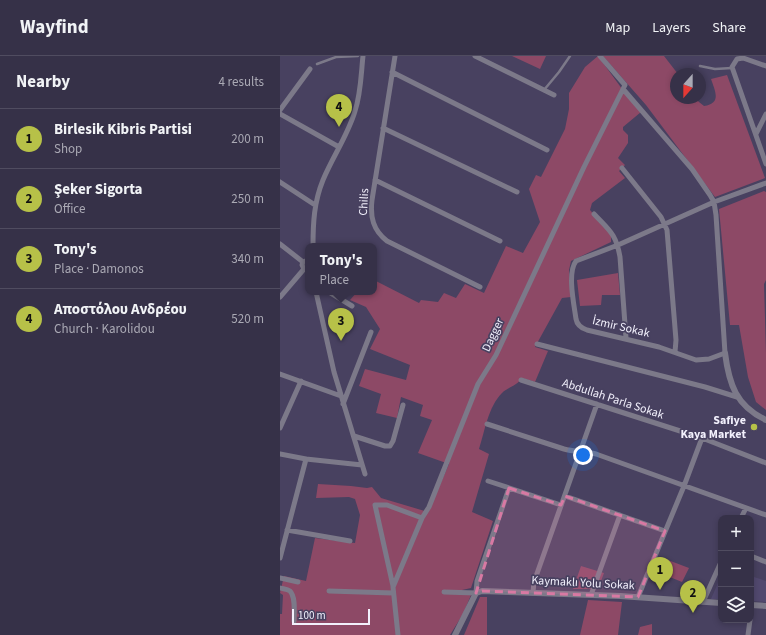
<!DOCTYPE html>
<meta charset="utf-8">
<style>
:root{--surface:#363148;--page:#413d52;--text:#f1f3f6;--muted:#aaa9b4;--line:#504c60;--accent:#b7c148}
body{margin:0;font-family:"Source Sans 3",sans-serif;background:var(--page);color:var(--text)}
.controls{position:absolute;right:12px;bottom:12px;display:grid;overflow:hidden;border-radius:8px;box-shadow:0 2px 6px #0003}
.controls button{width:36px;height:36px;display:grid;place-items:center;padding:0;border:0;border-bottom:1px solid var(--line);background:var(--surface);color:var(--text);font:20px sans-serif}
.compass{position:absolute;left:390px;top:12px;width:36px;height:36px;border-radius:50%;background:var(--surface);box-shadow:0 2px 6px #0003;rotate:201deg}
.scale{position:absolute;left:12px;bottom:10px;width:78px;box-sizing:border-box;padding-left:4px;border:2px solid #f2f0fc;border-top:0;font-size:11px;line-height:14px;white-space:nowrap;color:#f2f0fc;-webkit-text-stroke:3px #484160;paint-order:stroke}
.you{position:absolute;left:303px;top:399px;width:14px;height:14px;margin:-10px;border:3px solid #fff;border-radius:50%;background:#1a73e8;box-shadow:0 0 0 6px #1a73e833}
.badge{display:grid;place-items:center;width:26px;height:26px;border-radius:50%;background:var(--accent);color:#111;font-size:13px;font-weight:700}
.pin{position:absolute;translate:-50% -33px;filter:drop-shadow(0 1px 2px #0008)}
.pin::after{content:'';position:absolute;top:21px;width:14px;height:12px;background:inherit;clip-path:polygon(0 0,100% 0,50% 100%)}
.popup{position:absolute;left:25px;top:187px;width:72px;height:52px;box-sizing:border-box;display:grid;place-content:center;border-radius:8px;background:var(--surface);filter:drop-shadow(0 1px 3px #0005);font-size:13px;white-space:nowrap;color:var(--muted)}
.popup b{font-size:15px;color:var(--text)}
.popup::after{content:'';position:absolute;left:50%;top:100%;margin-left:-8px;border:8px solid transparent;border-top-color:var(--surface)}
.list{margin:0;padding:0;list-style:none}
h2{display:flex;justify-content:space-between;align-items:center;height:52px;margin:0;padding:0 16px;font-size:17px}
h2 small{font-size:13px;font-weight:400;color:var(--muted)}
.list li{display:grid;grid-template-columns:26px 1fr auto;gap:12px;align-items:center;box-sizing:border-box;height:60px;padding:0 16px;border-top:1px solid var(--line)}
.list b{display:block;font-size:15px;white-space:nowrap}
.list p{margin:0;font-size:13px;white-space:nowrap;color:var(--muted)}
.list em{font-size:13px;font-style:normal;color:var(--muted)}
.icon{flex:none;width:22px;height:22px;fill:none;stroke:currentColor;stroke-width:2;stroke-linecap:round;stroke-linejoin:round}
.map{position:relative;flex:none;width:486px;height:579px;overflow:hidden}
header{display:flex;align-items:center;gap:24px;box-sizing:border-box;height:56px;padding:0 20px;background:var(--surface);border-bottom:1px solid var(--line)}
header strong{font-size:19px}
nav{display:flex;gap:22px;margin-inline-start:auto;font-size:14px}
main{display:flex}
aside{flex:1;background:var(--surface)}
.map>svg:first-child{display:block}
</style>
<header>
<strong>Wayfind</strong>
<nav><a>Map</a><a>Layers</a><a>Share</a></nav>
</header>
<main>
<aside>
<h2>Nearby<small>4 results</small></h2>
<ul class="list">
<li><span class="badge">1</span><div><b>Birlesik Kibris Partisi</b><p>Shop</p></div><em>200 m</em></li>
<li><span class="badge">2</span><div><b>Şeker Sigorta</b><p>Office</p></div><em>250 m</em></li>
<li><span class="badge">3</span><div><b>Tony's</b><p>Place · Damonos</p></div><em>340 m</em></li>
<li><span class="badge">4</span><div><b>Αποστόλου Ανδρέου</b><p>Church · Karolidou</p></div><em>520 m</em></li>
</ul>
</aside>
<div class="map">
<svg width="486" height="579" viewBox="0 0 486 579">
<rect width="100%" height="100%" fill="#484160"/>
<path fill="#52496f" d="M441,520V543H431Z
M471,520L486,525V546L471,545Z"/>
<path fill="#8d4966" d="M232,0H266L260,13Z
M318,0L345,37L361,56L343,71V74L348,79V87L338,102L345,109L339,115L345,122L312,147L310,154L331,178V186L291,205L289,214L291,241L282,242L255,291L268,295L255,326L242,322C237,330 228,331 222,337C208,351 205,375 199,393L209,398L192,456L213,465L191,532L182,534V538L191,539L183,558L170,579H0V558H2L3,539L0,537L4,520L26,525L35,482L75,487L80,459L75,443L69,441L36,442L38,428L71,430L87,432L92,431L101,442L148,456L169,408L138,397L152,364L140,360L143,349L121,341L117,362L96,357L101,338L79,330L85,313L126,324L130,309L90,293L100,273L86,251L70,244L77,236H94V224L139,247L141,244L158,246L164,237L176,242L185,228L204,237L226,190L243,197L260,166L249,133L256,119L261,121L285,73L289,53V37L305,11Z
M323,0H384L398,18H396V42H415L419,46L424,50C442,47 435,35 431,23L447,19L485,122L435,141L366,49Z
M484,135L486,136V224L484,228L486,297V354L476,346L468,321L459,269H450L439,153Z
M338,217L340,239H322L321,249L300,250L297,224Z
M380,501L409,512L402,526L375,515Z
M301,510L324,517L318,533H293Z
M200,541H207V579H184Z
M308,544L342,546L338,579H300Z
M372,568V579H358L360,571Z"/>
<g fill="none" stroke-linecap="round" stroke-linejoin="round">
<path stroke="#7c7989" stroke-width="2.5" d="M37,8L56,1L78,0
M420,10L435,13L452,12
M264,34L279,16L290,0"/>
<path stroke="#7c7989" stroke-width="5" d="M115,0L92,144C90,161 93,174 107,185L200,231
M195,0L274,39
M486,10L463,2L457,3L452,11L486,108
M112,16L267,94
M343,33L412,113L430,139L434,146L436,159L445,297L429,303L416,304L379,291L307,274C301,272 297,269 296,263C294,248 287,217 296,205L338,189L434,146L486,127
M0,54L30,13
M0,58L59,91
M103,72L237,136
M476,78L486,58
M342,112L381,161L387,174L396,284L395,296
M95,124L220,185
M0,126L35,149
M314,158C330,175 336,178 340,201L346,282
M0,188L23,206L22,209L24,213
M33,190C33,167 34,146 43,124C53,100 68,79 75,55C81,37 81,18 83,0
M23,206L28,204
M36,236L54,316L85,418
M49,236L72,250
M0,241L24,213
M257,288L425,331L457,341
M0,318L61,340
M241,324L422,382L486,407
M63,348L91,276
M207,368L284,393C294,396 305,395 316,398L486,459
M0,372L21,325
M74,380L105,390H110L113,385L123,349
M0,398L26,403L82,409
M208,425L281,449
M285,440L385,475
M461,462L466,452
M7,474L70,485
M471,500L486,506
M0,502L26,403
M0,522L18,526
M113,530L95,449H107L142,462
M0,532C3,533 7,533 10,535C16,541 14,557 14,565
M49,535L113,537
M164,536L196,537L197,525L229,432
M253,536L254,526L317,348
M311,539L340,459
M358,541L404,430L422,382
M423,546L441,506
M118,579L113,531L142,462L149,451L198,328L216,299L304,111L345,29L320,0
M468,579L470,564"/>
<path stroke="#7c7989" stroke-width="6" d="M445,297C449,328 456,350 486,364
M471,549L486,550
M175,579L196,537L202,535L340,540L441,547"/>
</g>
<path fill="#d879a3" fill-opacity="0.2" stroke="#d879a3" stroke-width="3" stroke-dasharray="8 5" stroke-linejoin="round" d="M229,432L281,449L285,440L385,475L358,541L202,535L196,537Z"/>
<circle fill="#b7c148" stroke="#484160" stroke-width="1.5" cx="474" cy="371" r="4"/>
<g text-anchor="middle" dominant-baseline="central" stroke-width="3.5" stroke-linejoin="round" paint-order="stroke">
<g font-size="12" fill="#f2f0fc" stroke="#484160">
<text transform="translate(84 146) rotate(-87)">Chilis</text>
<text transform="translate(341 271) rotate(13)">İzmir Sokak</text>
<text transform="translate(213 279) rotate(-65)">Dagger</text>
<text transform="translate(333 343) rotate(18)">Abdullah Parla Sokak</text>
<text transform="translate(303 527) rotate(3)">Kaymaklı Yolu Sokak</text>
</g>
<g font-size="12" font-weight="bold" fill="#f2f0fc" stroke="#484160" text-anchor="end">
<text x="466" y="364">Safiye<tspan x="466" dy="14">Kaya Market</tspan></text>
</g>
</g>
</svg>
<div class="controls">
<button>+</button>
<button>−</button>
<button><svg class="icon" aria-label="layers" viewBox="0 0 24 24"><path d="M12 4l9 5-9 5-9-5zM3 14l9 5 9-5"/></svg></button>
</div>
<svg class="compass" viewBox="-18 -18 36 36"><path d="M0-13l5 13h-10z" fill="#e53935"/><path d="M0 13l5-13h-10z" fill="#aaa9b4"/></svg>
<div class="scale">100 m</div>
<div class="you"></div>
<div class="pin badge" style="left:380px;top:534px">1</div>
<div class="pin badge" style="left:413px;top:557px">2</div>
<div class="pin badge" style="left:61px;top:285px">3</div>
<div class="popup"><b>Tony's</b>Place</div>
<div class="pin badge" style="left:59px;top:71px">4</div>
</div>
</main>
